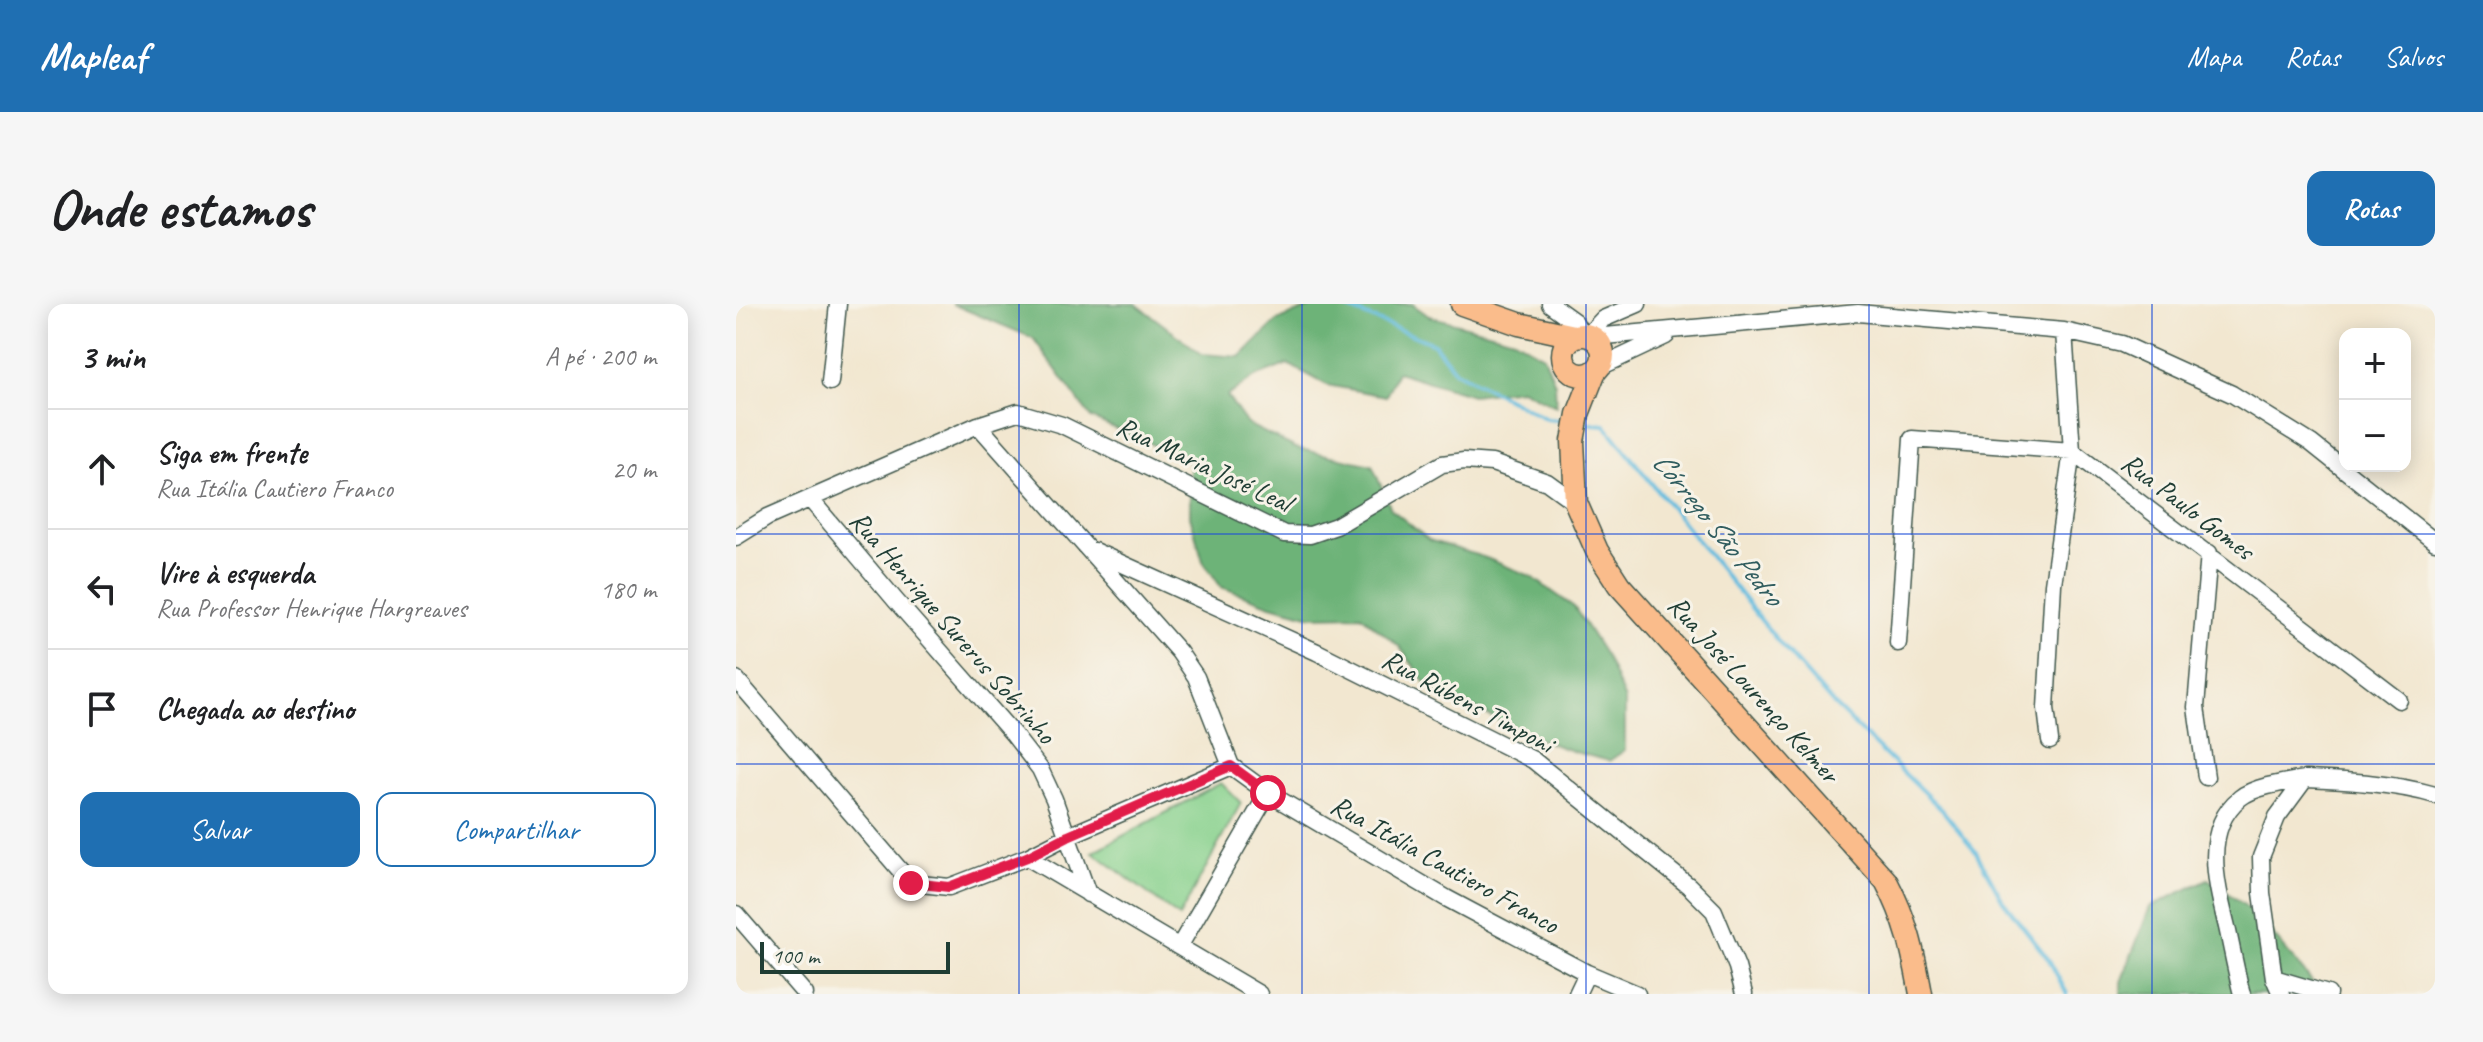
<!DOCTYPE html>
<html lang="pt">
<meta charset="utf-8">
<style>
:root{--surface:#fff;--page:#f6f6f6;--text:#202124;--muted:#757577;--line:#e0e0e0;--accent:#1f6fb2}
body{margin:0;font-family:Caveat,sans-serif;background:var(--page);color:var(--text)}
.controls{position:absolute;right:24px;top:24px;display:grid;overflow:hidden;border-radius:16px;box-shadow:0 4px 20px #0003}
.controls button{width:72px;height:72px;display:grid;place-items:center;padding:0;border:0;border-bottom:2px solid var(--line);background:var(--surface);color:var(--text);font:40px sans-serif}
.scale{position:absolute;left:24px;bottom:20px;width:190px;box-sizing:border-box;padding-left:8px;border:4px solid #1f3d34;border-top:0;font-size:22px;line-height:28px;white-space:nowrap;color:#1f3d34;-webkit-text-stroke:6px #f7f3e8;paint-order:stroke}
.stop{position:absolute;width:24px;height:24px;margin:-18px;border:6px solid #e11d48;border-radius:50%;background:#fff}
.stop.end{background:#e11d48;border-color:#fff;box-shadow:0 2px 8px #0008}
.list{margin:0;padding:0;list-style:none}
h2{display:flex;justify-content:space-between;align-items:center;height:104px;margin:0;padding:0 32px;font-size:34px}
h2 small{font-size:26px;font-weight:400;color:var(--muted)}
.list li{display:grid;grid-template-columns:52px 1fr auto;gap:24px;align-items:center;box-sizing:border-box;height:120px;padding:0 32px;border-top:2px solid var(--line)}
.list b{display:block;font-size:30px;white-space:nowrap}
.list p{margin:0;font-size:26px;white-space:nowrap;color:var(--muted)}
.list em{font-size:26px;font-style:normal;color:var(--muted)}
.actions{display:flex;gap:16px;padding:24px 32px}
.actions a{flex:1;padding:18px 0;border:2px solid var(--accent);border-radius:16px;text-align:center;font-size:28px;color:var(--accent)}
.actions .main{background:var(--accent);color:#fff}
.icon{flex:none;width:44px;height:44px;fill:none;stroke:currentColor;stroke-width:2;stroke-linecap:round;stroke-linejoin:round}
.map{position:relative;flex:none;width:1699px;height:690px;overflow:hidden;border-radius:16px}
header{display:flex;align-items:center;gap:48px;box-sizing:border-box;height:112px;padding:0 40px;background:var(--accent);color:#fff}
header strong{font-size:38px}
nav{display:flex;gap:44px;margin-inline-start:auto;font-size:28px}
.intro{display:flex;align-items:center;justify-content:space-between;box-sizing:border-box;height:192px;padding:0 48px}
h1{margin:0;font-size:56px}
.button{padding:20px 36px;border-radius:16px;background:var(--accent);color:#fff;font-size:28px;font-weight:700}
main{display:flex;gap:48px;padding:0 48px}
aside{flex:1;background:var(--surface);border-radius:16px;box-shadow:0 4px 20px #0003}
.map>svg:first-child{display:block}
</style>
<header>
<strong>Mapleaf</strong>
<nav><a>Mapa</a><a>Rotas</a><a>Salvos</a></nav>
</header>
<div class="intro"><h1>Onde estamos</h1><a class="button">Rotas</a></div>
<main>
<aside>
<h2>3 min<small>A pé · 200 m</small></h2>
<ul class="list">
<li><svg class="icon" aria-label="ahead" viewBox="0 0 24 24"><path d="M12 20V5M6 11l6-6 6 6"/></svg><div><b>Siga em frente</b><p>Rua Itália Cautiero Franco</p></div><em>20 m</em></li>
<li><svg class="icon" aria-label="left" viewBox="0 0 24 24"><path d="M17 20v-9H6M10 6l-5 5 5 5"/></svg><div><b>Vire à esquerda</b><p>Rua Professor Henrique Hargreaves</p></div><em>180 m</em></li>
<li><svg class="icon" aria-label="arrive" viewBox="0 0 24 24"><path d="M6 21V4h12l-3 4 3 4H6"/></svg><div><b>Chegada ao destino</b></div></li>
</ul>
<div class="actions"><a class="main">Salvar</a><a>Compartilhar</a></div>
</aside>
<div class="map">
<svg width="1699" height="690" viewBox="0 0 1699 690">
<rect width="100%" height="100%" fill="#f7f3e8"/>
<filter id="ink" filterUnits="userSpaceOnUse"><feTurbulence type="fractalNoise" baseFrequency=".0125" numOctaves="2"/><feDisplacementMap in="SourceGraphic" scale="16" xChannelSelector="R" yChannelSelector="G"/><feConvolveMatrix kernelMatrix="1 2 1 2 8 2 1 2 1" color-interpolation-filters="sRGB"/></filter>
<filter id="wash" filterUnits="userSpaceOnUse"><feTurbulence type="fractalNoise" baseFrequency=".006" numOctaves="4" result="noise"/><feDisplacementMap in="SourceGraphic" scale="32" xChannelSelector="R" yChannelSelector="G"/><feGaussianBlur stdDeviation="1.8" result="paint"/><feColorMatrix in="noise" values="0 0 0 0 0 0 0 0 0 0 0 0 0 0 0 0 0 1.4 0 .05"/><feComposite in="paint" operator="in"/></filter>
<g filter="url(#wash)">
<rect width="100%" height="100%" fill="#f2e7d0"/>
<path fill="#87d18d" stroke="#538760" stroke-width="2" d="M485,479L505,499L443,613L357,548Z"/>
<path fill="#6db378" stroke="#467856" stroke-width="2" d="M216,0H400L466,50L504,53L541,17L582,0H676L693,12L778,35L808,52L819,80L820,102L785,85L736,91L661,68L650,92L591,81L552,60L519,73L491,92L511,120L560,144L636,161L655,205L693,236L750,254L794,272L838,303L870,353L889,396V446L873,457L839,448L785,429L741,405L695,386L663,342L625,311L575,312L535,301L485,283L467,257L454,212V157L355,114L297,34Z
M1472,575L1519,609L1586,690H1385V678L1414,603Z"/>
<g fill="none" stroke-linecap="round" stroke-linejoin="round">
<path stroke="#61bcdf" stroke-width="4" d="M601,0L698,40L719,67L811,115L834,117
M847,119L869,121L1045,341L1098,401L1207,507L1240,548L1267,597L1313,656L1331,690"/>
</g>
</g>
<g filter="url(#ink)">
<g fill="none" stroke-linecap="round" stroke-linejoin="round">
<defs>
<path id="minor" d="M814,0L839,18L845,30
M852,31L867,15L902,0
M858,33L1122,9L1328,27L1386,40L1496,90L1575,139L1699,238
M862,64L930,32
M94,78L102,0
M242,121L443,348L460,373L495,462L532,489L710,594L851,669L901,690
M74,195L160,297L277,430L304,465L318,495L352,590
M0,233L32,213L242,121L282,108L326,121L548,230L574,231L600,222L706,160L728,157L756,159L811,178L840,199
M358,247L581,348L797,456L953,582L978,607L1001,663L1008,690
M1162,339L1176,135L1336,147L1663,396
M0,375L175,579L213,583L291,553L332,532L495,462
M1314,437L1310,404L1317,280L1336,147L1328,27
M1470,473L1460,403L1473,249
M291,553L523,690
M0,610L69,690
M443,643L532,489
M1538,674L1592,690
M841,690L851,669
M1506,690C1500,668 1496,645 1491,623C1481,582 1465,526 1504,494C1519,482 1551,478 1569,475
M1545,690L1538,674L1526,589L1525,553L1541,513L1569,475C1612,477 1658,479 1699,491"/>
<path id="major" d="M726,0L783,20L838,32
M827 51a20 20 0 1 1 40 0a20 20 0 1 1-40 0Z
M859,67L842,110L837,137L840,199L861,247L883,281L1150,577C1171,617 1177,646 1185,690"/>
</defs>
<use href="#minor" stroke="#3f564b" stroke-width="19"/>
<use href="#major" stroke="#3f564b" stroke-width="25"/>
<use href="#minor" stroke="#fff" stroke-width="16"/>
<use href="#major" stroke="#fabc8b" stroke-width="22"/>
</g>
</g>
<g fill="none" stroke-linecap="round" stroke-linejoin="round" filter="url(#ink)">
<path stroke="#e11d48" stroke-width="10" d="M175,579L213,583L291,553L332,532L495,462L532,489"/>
</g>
<path fill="none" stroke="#1d4ed8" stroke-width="2" stroke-opacity="0.55" d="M283,0V690M566,0V690M850,0V690M1133,0V690M1416,0V690M0,230H1699M0,460H1699"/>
<g text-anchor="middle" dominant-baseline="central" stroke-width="6" stroke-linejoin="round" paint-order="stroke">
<g font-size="28" fill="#1f3d34" stroke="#f7f3e8">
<text transform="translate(468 160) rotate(25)">Rua Maria José Leal</text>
<text transform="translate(1452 202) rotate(37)">Rua Paulo Gomes</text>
<text transform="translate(217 323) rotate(49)">Rua Henrique Surerus Sobrinho</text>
<text transform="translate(1018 385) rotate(48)">Rua José Lourenço Kelmer</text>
<text transform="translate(732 397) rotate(28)">Rua Rúbens Timponi</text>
<text transform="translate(709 560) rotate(29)">Rua Itália Cautiero Franco</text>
</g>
<g font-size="30" font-style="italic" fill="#305d5f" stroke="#f7f3e8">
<text transform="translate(982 224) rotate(51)">Córrego São Pedro</text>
</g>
</g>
</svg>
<div class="controls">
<button>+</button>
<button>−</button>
</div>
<div class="scale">100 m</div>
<div class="stop" style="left:532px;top:489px"></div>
<div class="stop end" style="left:175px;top:579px"></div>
</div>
</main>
